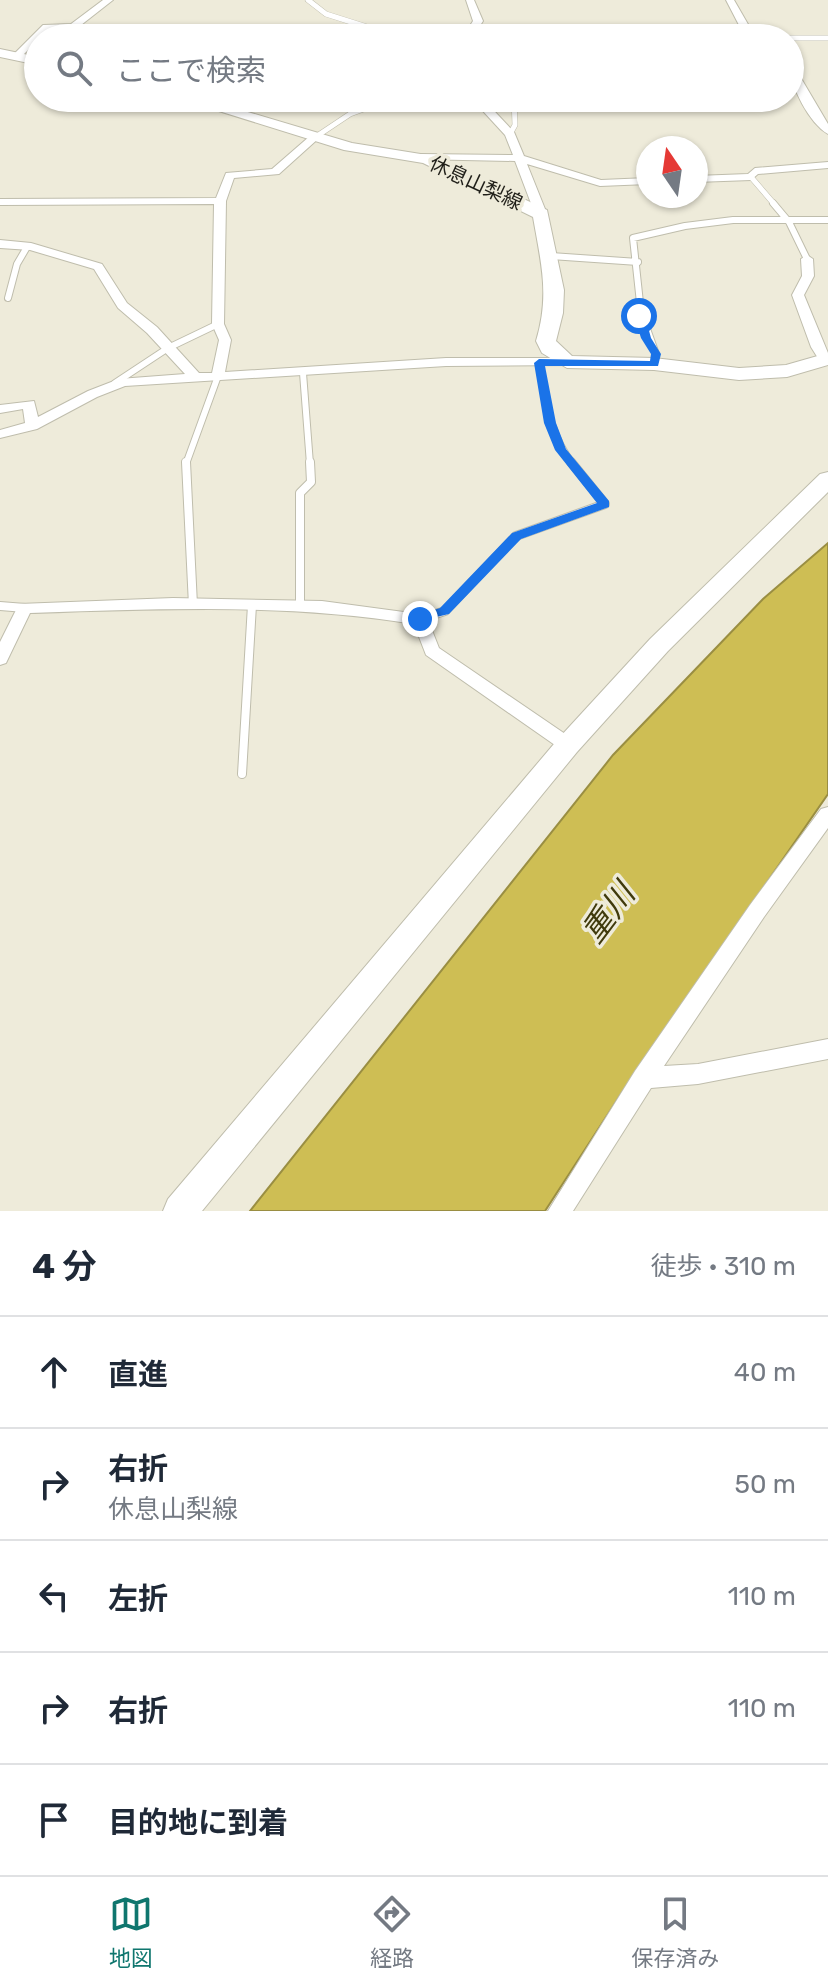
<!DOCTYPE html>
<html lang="ja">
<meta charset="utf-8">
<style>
:root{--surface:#fff;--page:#f6f6f7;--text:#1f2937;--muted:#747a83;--line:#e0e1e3;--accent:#0f766e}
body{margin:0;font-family:Rubik,"Noto Sans JP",sans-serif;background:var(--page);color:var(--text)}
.compass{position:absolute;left:636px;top:136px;width:72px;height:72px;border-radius:50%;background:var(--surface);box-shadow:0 2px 6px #0004;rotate:347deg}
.stop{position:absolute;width:24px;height:24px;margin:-18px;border:6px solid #1a73e8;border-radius:50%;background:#fff}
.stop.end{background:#1a73e8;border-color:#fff;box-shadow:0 2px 8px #0008}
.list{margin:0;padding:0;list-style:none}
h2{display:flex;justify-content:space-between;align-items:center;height:104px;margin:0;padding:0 32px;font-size:34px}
h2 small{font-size:26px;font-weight:400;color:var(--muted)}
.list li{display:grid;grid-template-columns:52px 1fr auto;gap:24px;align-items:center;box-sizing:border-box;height:112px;padding:0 32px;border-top:2px solid var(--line)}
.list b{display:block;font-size:30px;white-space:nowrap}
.list p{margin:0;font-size:26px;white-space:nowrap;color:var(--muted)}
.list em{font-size:26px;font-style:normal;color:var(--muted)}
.icon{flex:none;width:44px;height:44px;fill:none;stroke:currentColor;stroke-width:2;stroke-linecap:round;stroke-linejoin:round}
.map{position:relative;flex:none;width:828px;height:1211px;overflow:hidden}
.search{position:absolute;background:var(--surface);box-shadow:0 2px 6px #0004;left:24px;right:24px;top:24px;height:88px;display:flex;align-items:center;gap:20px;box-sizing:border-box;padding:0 28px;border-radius:44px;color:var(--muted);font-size:30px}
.sheet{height:664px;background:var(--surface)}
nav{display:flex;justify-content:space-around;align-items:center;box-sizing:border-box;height:112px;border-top:2px solid var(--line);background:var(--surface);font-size:22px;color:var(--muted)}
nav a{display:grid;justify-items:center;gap:4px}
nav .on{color:var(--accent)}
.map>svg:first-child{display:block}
</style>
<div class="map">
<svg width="828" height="1211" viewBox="0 0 828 1211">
<rect width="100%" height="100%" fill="#eeebda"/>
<path fill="#cebe54" stroke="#9a8e42" stroke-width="2" d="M828,543V794L623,1091L545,1211H250L613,755L763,599Z"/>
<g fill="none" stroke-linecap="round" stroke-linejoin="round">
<defs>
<path id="lane-far2" d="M308,0L326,14L367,27L370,38
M782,38H828
M510,134L515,125L514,98
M314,138L350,114L394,98
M751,177L775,205"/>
<path id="lane-far1" d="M773,203L789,222L807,259
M551,256L638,262
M8,298L17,264L27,247
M539,363C546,399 549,435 573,464
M654,364L656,354L641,312L633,238L685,226L733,220H828
M303,373L310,464
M115,383L168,348L218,324
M186,464L218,376"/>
<path id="lane" d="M186,462L193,605
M300,604V493L311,482L310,462
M0,606L25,608
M420,619L445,611L516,536L605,504L571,462
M242,774L252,605"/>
<path id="street" d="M103,0H113L76,29L48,30L20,58L12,56L43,25L71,24Z
M466,0H474L483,21L472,38H462L473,21Z
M726,0H734L749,26L761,38H751L740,27Z
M790,65L795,68L828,124V134C809,123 790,86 790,65Z
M471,98H482L514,132L524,156L601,180L648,178V184L600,186L527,164L547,214L541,217L535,214L515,161L416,159V155L420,154L513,155L505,135Z
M310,136L319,138L279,174L234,178L226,201L224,324L231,340L225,372L446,358H567L574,362L572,365L446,366L125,386L97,397L37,429L0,438V430L25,423L23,409L0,413V405L34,401L38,417L88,391L119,379L185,374L147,333L118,308L94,269L30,250L0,248V240L31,243L102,264L127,303L157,327L199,373H212L219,340L212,324L214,204L0,205V199L216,198L226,173L272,169Z
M828,162V168L758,174L751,180L696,182V176L748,174L755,168Z
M807,255L813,259L814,276L804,295L828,353L826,364L821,363L811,347L792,295L802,276L801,259Z
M173,598L322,601L426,615L439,648L574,740L577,745L574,750H562L426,655L414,624C286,603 159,609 30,613L6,663L0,665V642L19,604Z
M828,807V828L764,917L664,1066L698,1064L828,1039V1059L698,1084L651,1088L573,1211H548L635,1071L750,905L821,809Z"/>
<path id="secondary" d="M0,49L38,57V65L0,57Z
M177,98H201L352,143L433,156L547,210L564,290L563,313L556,341L572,356L654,358L739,368L786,365L828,353V365L787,377L739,380L654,370L567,368L542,353L536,341C550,295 541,263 533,217L423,163L344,150Z
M828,472V492L668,651L577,752L202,1211H163L168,1199L559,738L650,639L820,474Z"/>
</defs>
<use href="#lane-far2" stroke="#bfbdac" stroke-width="6"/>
<use href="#lane-far1" stroke="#bfbdac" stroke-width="8"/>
<use href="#lane" stroke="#bfbdac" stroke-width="10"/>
<use href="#street" stroke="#bfbdac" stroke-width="2"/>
<use href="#secondary" stroke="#bfbdac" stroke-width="2"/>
<use href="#lane-far2" stroke="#fff" stroke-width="5"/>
<use href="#lane-far1" stroke="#fff" stroke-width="6"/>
<use href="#lane" stroke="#fff" stroke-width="8"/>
<use href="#street" fill="#fff" fill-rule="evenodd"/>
<use href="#secondary" fill="#fff" fill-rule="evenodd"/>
</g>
<path fill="#1a73e8" d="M639,313L645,316L651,338L661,354L658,366H545L556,423L566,449L609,501V507L521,539L449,614L415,622V616L440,608L512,533L597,503L555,450L544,423L534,363L539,359L650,361L651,354L641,338L634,316Z"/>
<g text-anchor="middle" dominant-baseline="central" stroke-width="7" stroke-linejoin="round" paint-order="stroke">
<g font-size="20" fill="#201f19" stroke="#eeebda">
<text transform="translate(476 183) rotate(25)">休息山梨線</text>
</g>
<g font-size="32" font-style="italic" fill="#403a0c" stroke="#eeebda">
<text transform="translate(608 913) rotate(-53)">重川</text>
</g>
</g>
</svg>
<svg class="compass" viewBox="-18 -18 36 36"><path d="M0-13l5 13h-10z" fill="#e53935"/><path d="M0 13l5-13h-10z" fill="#747a83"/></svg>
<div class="stop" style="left:639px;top:316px"></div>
<div class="stop end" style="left:420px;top:619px"></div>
<div class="search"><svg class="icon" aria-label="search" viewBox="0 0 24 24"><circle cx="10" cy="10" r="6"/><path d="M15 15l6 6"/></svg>ここで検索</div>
</div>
<section class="sheet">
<h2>4 分<small>徒歩 · 310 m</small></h2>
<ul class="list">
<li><svg class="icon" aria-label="ahead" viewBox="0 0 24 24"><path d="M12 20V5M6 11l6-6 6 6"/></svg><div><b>直進</b></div><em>40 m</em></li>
<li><svg class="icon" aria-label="right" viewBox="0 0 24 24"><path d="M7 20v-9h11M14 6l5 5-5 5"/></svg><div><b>右折</b><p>休息山梨線</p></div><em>50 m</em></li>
<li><svg class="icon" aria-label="left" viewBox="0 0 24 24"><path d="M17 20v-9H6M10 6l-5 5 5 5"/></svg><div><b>左折</b></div><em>110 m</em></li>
<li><svg class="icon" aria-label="right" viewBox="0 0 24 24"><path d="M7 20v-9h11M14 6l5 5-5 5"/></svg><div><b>右折</b></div><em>110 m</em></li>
<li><svg class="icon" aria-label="arrive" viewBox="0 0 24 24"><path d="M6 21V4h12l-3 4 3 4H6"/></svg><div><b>目的地に到着</b></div></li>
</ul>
</section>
<nav>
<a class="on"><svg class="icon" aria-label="map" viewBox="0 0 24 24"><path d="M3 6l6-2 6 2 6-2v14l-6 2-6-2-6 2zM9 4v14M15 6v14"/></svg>地図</a>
<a><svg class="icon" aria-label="directions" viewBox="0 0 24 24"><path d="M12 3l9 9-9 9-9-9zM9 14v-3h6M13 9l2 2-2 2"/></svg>経路</a>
<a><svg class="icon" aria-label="saved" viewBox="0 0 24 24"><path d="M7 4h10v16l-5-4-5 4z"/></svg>保存済み</a>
</nav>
